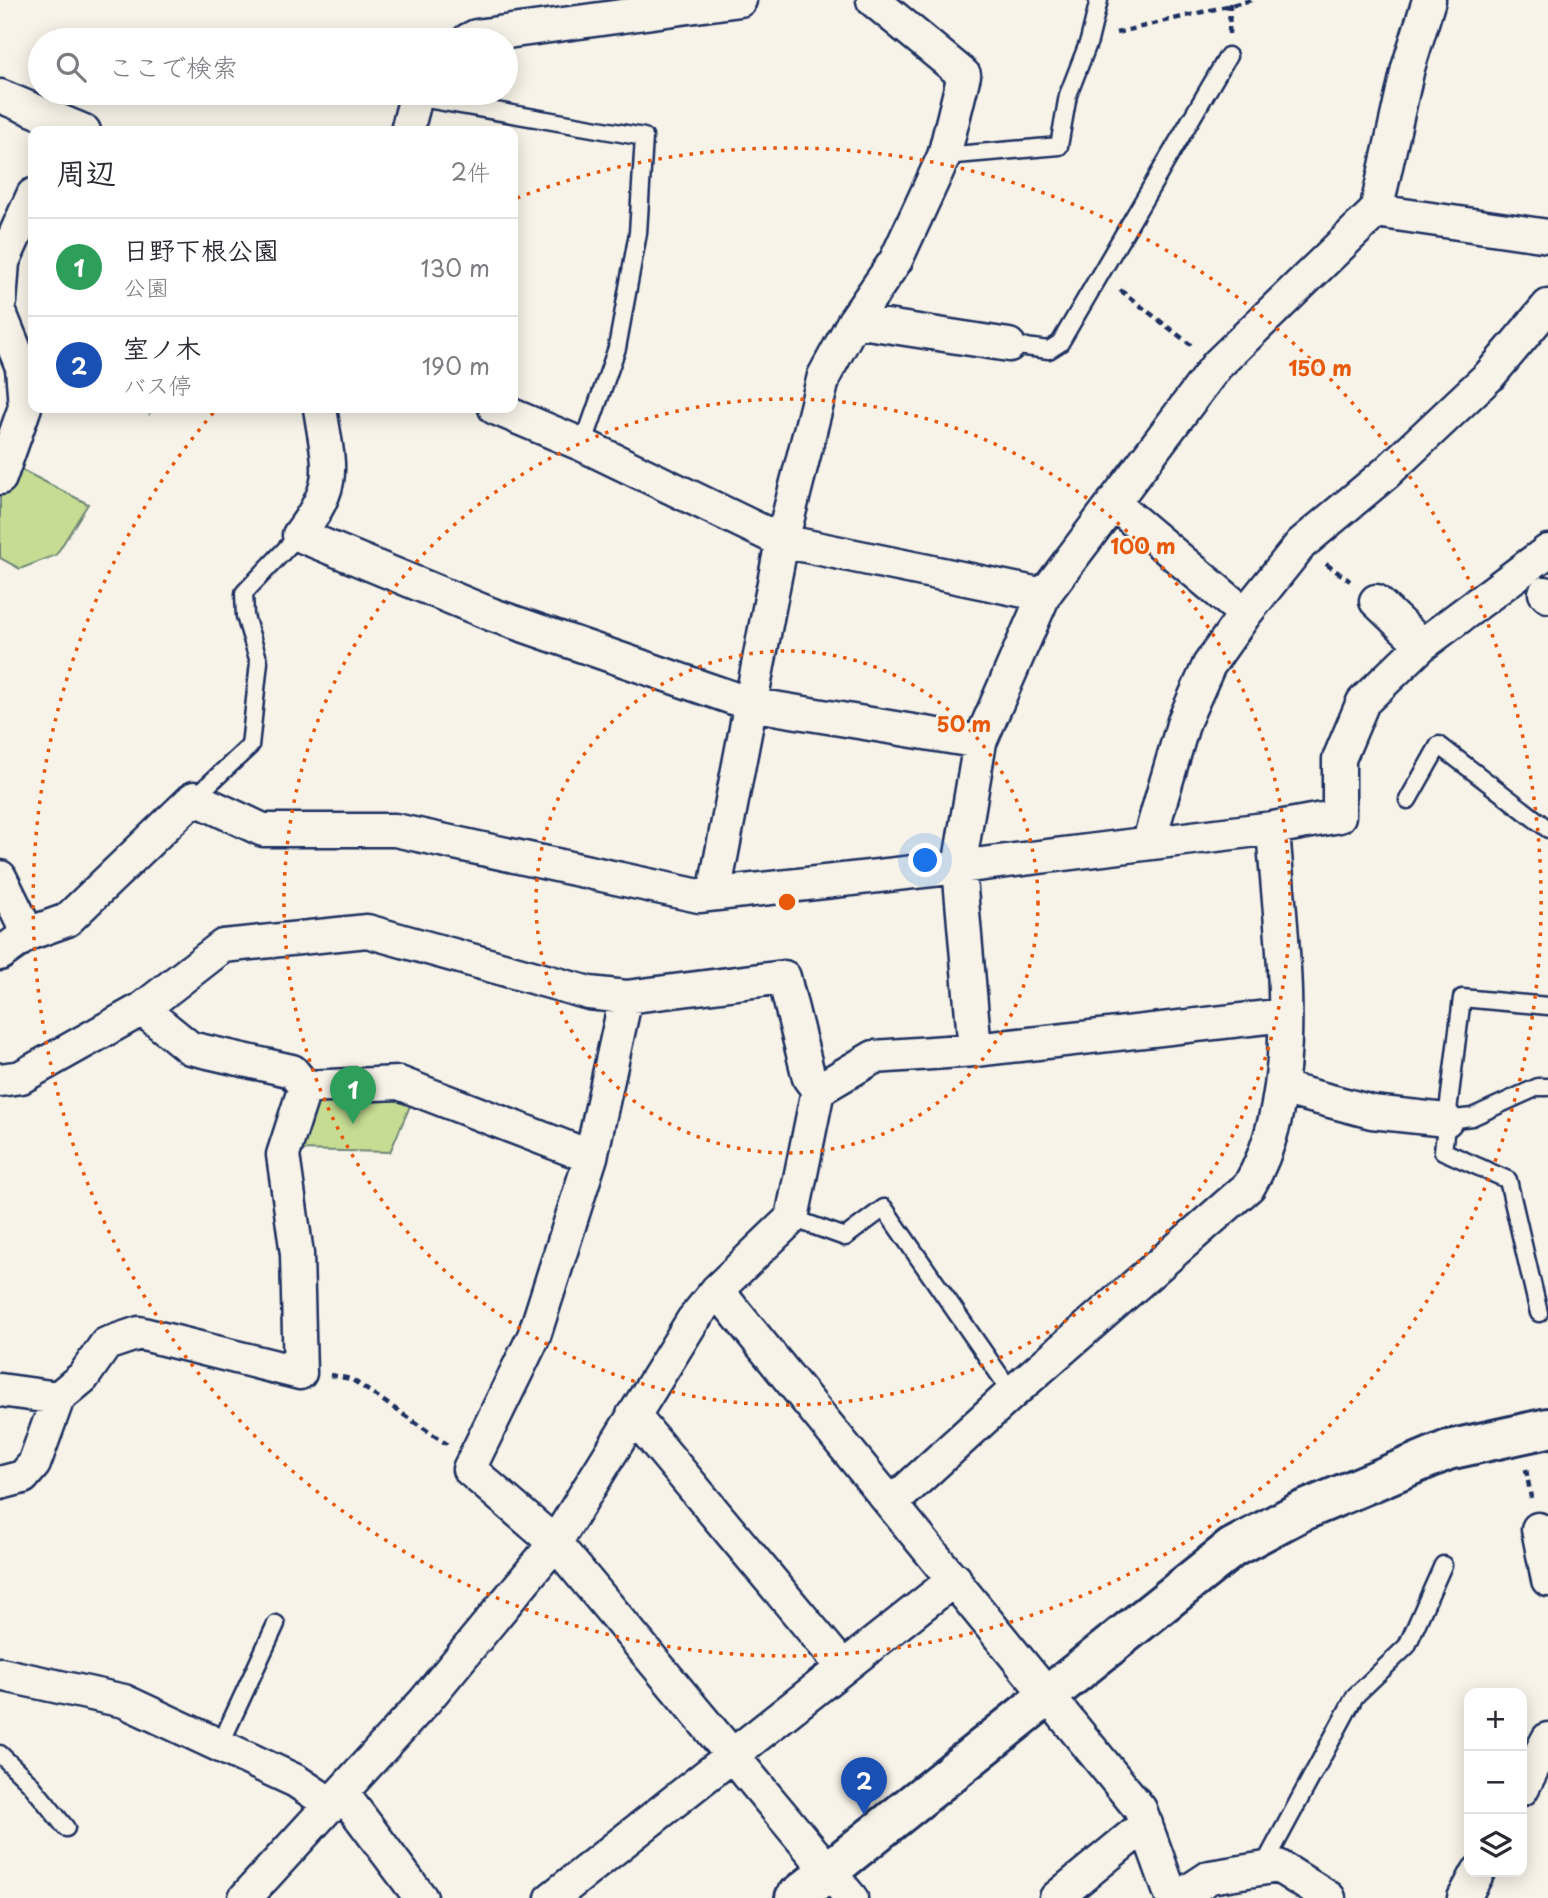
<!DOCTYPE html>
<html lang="ja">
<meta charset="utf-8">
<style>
:root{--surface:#fff;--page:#f7f7f7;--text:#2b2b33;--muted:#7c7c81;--line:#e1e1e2;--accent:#2563eb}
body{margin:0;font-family:"Playpen Sans","Klee One",sans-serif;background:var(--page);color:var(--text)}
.controls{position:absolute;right:21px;bottom:21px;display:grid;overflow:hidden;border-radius:14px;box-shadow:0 4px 18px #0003}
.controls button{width:63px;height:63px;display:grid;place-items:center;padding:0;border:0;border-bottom:2px solid var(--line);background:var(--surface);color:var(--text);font:35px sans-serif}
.you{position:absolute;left:926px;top:861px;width:24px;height:24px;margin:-18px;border:5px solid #fff;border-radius:50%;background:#1a73e8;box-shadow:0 0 0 10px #1a73e833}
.badge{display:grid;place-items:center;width:46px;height:46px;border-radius:50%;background:var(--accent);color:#fff;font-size:23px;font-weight:700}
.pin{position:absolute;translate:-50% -58px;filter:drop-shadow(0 2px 4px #0008)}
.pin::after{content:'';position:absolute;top:37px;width:24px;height:21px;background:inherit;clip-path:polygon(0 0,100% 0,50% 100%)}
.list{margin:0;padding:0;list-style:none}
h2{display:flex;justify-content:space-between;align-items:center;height:91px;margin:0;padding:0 28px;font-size:30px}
h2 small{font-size:23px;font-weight:400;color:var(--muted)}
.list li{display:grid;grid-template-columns:46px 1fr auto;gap:21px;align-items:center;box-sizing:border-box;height:98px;padding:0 28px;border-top:2px solid var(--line)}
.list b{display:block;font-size:26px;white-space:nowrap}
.list p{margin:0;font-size:23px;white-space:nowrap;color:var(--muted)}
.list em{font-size:23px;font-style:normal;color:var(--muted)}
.icon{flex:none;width:38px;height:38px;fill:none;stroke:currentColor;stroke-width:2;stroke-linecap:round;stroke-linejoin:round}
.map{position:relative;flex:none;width:1548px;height:1898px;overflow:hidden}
.search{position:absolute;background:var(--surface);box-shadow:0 4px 18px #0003;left:28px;top:28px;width:490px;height:77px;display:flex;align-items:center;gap:18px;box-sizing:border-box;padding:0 24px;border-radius:38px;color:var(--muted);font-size:26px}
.panel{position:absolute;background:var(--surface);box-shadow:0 4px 18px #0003;left:28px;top:126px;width:490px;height:287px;border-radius:14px}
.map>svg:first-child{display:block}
</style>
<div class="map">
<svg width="1548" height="1898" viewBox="0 0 1548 1898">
<rect width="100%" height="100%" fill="#f7f3e8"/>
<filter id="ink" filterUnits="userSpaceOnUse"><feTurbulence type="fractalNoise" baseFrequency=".0143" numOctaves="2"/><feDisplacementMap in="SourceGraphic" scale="14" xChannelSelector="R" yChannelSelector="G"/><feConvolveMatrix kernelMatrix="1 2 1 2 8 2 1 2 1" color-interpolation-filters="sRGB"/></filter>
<g filter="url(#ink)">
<path fill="#c5dc92" stroke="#708678" stroke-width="2" d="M16,467L88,504L56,555L20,569L0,558V494Z
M312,1095L413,1099L390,1152L296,1150Z"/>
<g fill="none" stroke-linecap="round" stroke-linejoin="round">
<defs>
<path id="service" d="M415,97L644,137L638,233L617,348L583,445
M944,156L1059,146L1068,95L1089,41L1099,0
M1009,345L1049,350L1060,343L1228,56
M194,798L250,746L259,662L245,616L244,593L299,535
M1408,800L1439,745L1548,829
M1446,1120L1472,1117L1538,1087H1548
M792,1218L845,1237L884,1208L1012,1393
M1539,1313L1508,1180L1443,1151L1462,998L1548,1006
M220,1745L276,1624
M0,1754L29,1782L66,1828
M1262,1869L1355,1696L1407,1646L1443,1565"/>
<path id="minor" d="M468,40L476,36L740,0
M0,96L84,131
M407,131L417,93
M1376,211L1548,236
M0,302L3,262L33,195
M0,313L22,367L25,407L0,478
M854,321L1009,345
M320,408C329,469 339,482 299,535L493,615L750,704L980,742
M495,408L583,445L782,541L1044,595
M1113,503L1245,614
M1545,593L1548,596
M1376,601L1422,645
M1149,841L1184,721L1209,665L1245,614L1301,544L1386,473L1489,376L1548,306
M0,877L28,934
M714,894L782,541L824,376L854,321L896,260L944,156L964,75L873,0
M0,954L28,934L67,920L194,798L263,830H395L699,896L959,867L1273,828L1339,816V759L1363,702L1422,645L1548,551
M626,997L591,1157L534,1336L469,1469L555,1543L851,1898
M975,1050L959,867L980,742L1044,595L1217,365L1376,211L1408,68L1429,0
M0,1080L21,1077L142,1009L223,946L367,931L589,993L626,997L784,977L809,1078L818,1090
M305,1087L399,1083L591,1157
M1281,1088L1372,1112L1446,1120
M717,1290L1140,1809L1172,1898
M0,1390L58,1398
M633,1415L843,1667
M0,1483L23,1477L34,1464L58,1398L83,1377L106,1344L139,1333L300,1373L297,1254L283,1155L305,1087L292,1071L190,1048L142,1009
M892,1503L1012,1393L1249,1186C1307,1088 1280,938 1273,828
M1538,1529L1548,1580
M0,1674L124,1701L296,1781L332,1805
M1522,1789L1548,1739
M343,1794L421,1898
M245,1898L425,1701L555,1543L693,1320L717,1290L792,1218L818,1090L874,1057L975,1050L1285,1015
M552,1898L955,1579
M1056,1898L1146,1824
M1178,1898L1210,1877L1278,1866L1329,1898
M1464,1898L1478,1872"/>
<path id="tertiary" d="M795,1898L1232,1548L1300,1512L1448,1450L1548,1428"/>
</defs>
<use href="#service" stroke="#1b2f5e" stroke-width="21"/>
<use href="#minor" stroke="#1b2f5e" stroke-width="37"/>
<use href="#tertiary" stroke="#1b2f5e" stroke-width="44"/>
<path stroke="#1b2f5e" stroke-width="4.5" stroke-dasharray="7 5" stroke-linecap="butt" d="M1116,33L1252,0
M1229,34L1230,3
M1120,290L1191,345
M139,408L150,414
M1326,564L1350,581
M330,1375L351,1379L447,1444
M1526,1469L1531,1498"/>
<use href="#service" stroke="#f7f3e8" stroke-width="16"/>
<use href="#minor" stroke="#f7f3e8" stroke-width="32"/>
<use href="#tertiary" stroke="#f7f3e8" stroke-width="38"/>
</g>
</g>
<g fill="none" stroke="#e8590c" stroke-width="3.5" stroke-dasharray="3.5 7">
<circle cx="787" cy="902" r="251"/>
<circle cx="787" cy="902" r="503"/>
<path d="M517 198A754 754 0 1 1 214 412"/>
</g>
<circle cx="787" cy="902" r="10" fill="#e8590c" stroke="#f7f3e8" stroke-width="3.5"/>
<g font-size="21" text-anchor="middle" font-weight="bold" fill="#e8590c" stroke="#f7f3e8" stroke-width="5" stroke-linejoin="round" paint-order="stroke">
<text x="1320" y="376">150 m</text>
<text x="1143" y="554">100 m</text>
<text x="964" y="732">50 m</text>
</g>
</svg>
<div class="controls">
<button>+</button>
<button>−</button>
<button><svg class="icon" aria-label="layers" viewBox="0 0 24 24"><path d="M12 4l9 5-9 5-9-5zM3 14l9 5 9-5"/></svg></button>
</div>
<div class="you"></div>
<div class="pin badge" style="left:353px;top:1124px;background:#2e9e5b">1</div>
<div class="pin badge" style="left:864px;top:1815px;background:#1a4fb4">2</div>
<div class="search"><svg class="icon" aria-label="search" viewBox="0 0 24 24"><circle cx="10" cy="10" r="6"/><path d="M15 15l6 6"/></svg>ここで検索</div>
<section class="panel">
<h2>周辺<small>2件</small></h2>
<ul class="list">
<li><span class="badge" style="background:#2e9e5b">1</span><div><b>日野下根公園</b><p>公園</p></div><em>130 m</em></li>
<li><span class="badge" style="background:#1a4fb4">2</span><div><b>室ノ木</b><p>バス停</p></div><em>190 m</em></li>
</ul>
</section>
</div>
